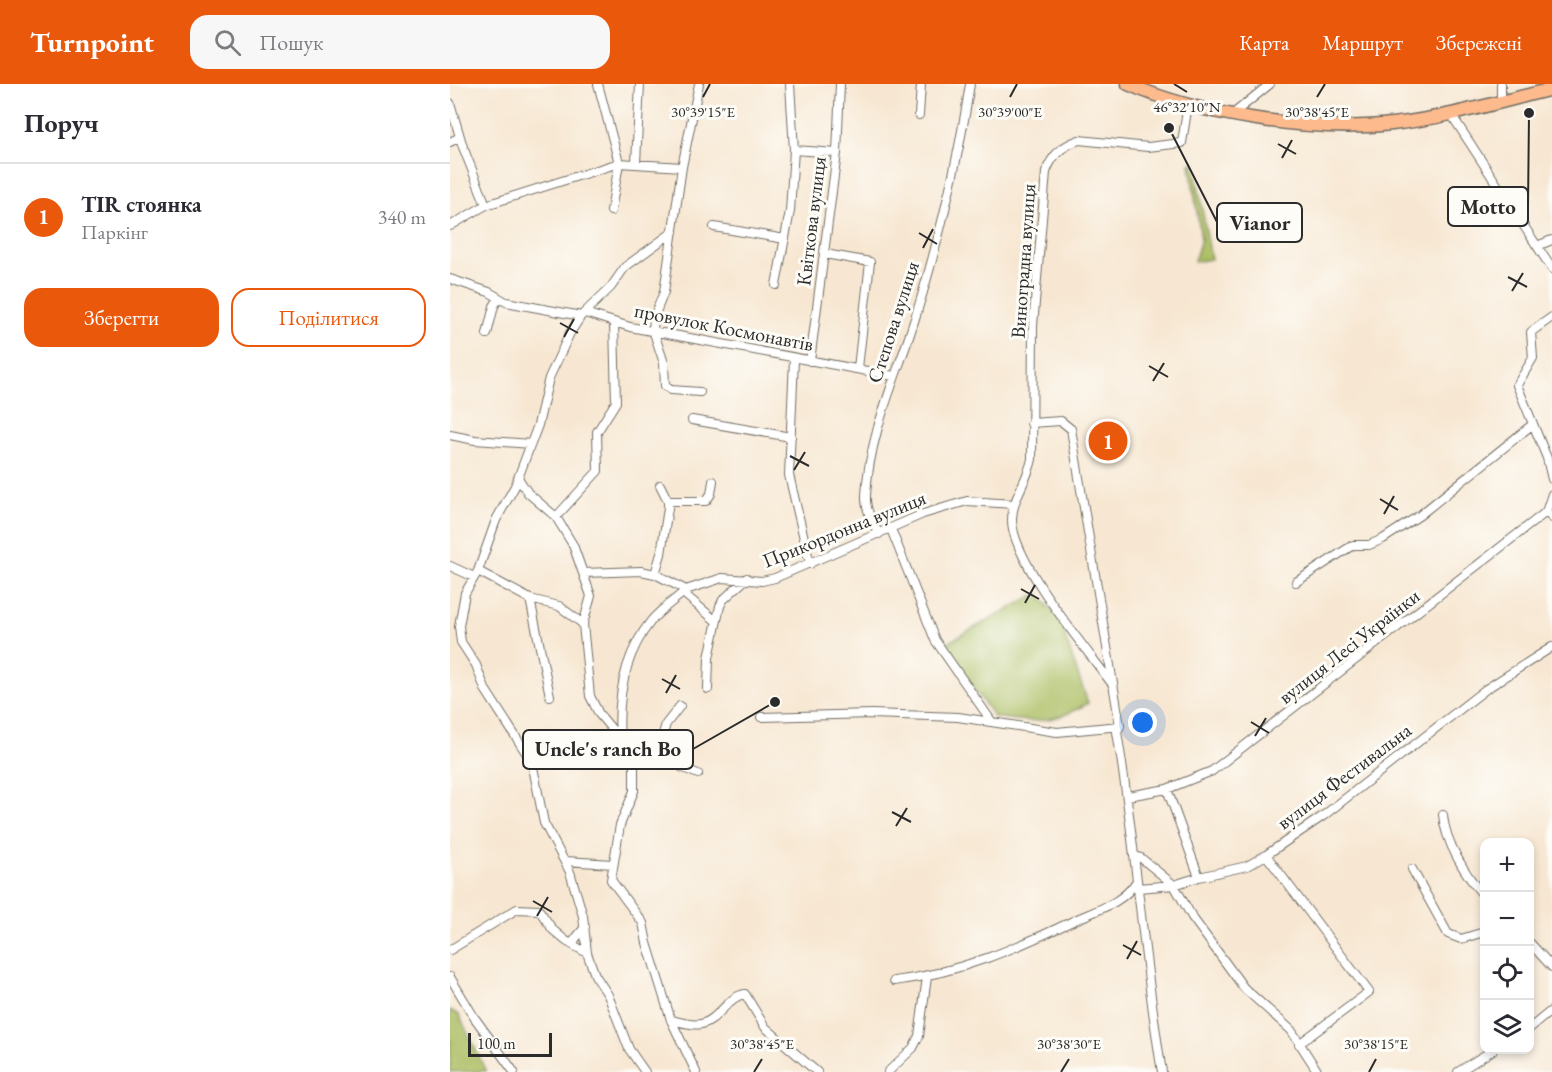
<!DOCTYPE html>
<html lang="uk">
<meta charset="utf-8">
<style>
:root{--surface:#fff;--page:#f7f7f7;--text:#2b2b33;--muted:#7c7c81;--line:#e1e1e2;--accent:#ea580c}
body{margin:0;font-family:"EB Garamond",serif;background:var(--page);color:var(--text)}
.controls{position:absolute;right:18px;bottom:18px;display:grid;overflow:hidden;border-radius:12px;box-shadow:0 3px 9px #0003}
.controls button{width:54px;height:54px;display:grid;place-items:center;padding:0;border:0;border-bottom:2px solid var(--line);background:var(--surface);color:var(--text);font:30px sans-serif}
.scale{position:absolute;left:18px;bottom:15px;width:84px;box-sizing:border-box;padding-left:6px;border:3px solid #2b2b2b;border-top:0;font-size:16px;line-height:21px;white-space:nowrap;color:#2b2b2b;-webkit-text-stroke:4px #fdfcf7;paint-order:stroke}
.you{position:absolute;left:693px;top:639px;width:21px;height:21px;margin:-15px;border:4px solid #fff;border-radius:50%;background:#1a73e8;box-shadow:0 0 0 9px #1a73e833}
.badge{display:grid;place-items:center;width:39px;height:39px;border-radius:50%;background:var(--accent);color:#fff;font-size:20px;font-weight:700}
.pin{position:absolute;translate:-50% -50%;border:3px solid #fff;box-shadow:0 2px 6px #0006}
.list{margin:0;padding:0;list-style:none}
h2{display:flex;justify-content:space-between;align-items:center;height:78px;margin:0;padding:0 24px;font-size:26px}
h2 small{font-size:20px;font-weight:400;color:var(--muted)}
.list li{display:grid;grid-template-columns:39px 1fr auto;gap:18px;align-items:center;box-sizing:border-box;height:108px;padding:0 24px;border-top:2px solid var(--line)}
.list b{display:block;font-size:22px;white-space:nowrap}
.list p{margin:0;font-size:20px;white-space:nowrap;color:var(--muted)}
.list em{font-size:20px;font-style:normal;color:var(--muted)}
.actions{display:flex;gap:12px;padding:18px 24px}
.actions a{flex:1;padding:14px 0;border:2px solid var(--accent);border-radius:18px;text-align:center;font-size:21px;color:var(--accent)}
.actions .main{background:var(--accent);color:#fff}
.icon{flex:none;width:33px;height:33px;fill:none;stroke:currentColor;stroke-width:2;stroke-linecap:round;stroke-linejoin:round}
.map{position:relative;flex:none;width:1102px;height:988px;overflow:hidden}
header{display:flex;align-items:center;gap:36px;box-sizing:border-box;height:84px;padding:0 30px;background:var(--accent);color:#fff}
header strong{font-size:28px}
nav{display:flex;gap:33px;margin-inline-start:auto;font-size:21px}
.search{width:420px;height:54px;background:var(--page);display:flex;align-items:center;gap:15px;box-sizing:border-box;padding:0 21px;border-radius:18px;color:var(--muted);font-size:22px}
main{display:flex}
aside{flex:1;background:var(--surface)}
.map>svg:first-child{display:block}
</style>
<header>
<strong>Turnpoint</strong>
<div class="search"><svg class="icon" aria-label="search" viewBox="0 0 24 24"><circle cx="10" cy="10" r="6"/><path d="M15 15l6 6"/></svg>Пошук</div>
<nav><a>Карта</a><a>Маршрут</a><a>Збережені</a></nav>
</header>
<main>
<aside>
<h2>Поруч<small></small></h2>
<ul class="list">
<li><span class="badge">1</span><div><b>TIR стоянка</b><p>Паркінг</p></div><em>340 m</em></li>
</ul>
<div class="actions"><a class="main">Зберегти</a><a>Поділитися</a></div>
</aside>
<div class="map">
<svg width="1102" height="988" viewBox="0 0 1102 988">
<rect width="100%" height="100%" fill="#fdfcf7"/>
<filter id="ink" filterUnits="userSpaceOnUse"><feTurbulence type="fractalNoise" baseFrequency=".0167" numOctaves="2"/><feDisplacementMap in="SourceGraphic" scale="12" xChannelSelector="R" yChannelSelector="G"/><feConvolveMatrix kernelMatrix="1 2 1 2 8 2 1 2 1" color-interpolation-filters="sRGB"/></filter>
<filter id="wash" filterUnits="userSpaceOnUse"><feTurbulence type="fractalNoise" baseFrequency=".008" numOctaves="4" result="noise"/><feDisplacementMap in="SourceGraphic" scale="24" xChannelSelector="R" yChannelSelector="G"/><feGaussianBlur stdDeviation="1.35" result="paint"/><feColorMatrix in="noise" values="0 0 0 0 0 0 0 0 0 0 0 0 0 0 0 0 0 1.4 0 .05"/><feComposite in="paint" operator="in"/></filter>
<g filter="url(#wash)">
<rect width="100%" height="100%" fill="#f7e7d2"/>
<path fill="#aabd61" stroke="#6a7446" stroke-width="1.5" d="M744,79L761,175L744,178L751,155L740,80Z
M588,509L617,545L615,553L638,619C604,640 582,639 544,633L493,561Z
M0,926L9,931L36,987L0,988Z"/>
</g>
<g filter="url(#ink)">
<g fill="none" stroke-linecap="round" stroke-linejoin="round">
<defs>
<path id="minor" d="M148,0L169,79L161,127
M249,0L232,83L214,208L204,233L203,246L214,279L215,302L221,306L250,308
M1051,0V18
M0,19L13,63L36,121
M783,30L820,0
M1001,30L1102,185
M469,31L471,0
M0,58L10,53
M344,66L387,69
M186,79L190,0
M0,142L36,121L169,79L232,83
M264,143L335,155
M1087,162L1102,156
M375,170L420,178L408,284
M0,195L39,208L56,218L131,232
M326,201L340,127L344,66L340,0
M135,229L180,243L444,292
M1102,233L1081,248L1083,274L1067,301L1097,374L1102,395
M37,250L44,222L49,214
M344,275L339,391L360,480
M360,277L387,69L390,0
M242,336L341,353
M581,339L611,337L621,345L670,642L667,648C686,761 693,875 712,988
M0,351L25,356L81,360
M68,394L78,409L106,433
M1102,410L1096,428L1102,434
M218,417H256L261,410L263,397
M441,445L485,556L542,638
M429,450C422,438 415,425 416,411C419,355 441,305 459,253C484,177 508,80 520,0
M0,482L24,493
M28,487L80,515L109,522L133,540L140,612L149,630L181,668L184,682V707L170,741L161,796L193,839L197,859L221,936L246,988
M134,489L191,487L205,490L236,506L272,494L312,497L325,494L473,430L517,417L564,420
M205,490L211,470L218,424V417L210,401
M846,498L903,461H919L933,455L970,431L1083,340
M233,509L266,537
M80,515L100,612
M133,540L141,512L123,461L106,433L148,387L147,348L166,318L164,239
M663,601C637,566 562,477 562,436C562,414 578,396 582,375L583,242L596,88C602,71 612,62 629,56L698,63L732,59L738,20
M258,605L259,574L270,522L273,516L297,494
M311,633L422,630L508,633L607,648L670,642
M170,656C167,614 174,571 201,537C210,526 225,516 236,506
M209,663L216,640L230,622
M181,668L219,663L227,668L231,683L248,690
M717,705L749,793
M678,712L717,705L762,687L1096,428
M993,731C995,758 1016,792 1034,812
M816,771L919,908L849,960
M685,772L691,774L724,801L742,833L794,904L841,946L868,988
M115,777L163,780
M962,785L998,850L1011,855L1034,848
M688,804L724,801L749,793L797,782L816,771L873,732L1036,605L1102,563
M122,859L135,843
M1080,859L1102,883
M0,866L67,825L89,826L103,846L116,857L137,869
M0,893L24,933L64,988
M444,897C509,889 567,864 625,836C647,826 673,819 686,798
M221,936C230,938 241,942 251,940C269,936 278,912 295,910L315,943L367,988
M1080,944L1102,926
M195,988L179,965L158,911L145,891L137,869L133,832L120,788L94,739L82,678L35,605L26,581L11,558L9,542L15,509L28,487L46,436L65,402L88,341L99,294L120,249L131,232L161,203L175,183L223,148
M438,988L463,964L469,952L477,893
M1008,988L1043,966"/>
<path id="highway" d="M678,0C747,31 865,49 942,40C996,34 1049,18 1102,5"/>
</defs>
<use href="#minor" stroke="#726d65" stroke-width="10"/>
<use href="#highway" stroke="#726d65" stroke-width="15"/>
<use href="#minor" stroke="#fff" stroke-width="8"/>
<use href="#highway" stroke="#fcba8d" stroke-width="12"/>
</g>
</g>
<path fill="none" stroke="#2b2b2b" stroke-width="2" d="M724,0L737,8M253,13L260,0M560,13L567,0M867,13L875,0M828,60L846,70M832,74L842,56M469,149L487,160M473,164L483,145M1058,193L1077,203M1062,207L1073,189M110,239L128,249M114,253L124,235M699,282L718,293M703,297L714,279M340,372L359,382M344,386L355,368M930,415L948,426M934,430L944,412M571,505L589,515M575,519L585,501M212,595L230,605M216,609L226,591M801,638L819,649M805,652L816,634M442,728L461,738M446,742L457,724M83,817L102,828M87,832L98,813M673,861L691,871M677,875L687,857M304,988L312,975M611,988L619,975M919,988L926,975"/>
<g text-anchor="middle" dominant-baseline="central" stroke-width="6" stroke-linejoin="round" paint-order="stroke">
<g font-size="20" fill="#2b2b2b" stroke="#fdfcf7">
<text transform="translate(361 137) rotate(-83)">Квіткова вулиця</text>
<text transform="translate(573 177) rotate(-86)">Виноградна вулиця</text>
<text transform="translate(443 238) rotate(-72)">Степова вулиця</text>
<text transform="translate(274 243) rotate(11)">провулок Космонавтів</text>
<text transform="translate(394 445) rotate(-22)">Прикордонна вулиця</text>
<text transform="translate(899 562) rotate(-38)">вулиця Лесі Українки</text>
<text transform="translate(894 692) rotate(-37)">вулиця Фестивальна</text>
</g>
</g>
<g font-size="15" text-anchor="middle" fill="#2b2b2b" stroke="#fdfcf7" stroke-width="6" stroke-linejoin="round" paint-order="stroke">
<text x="737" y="28">46°32'10"N</text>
<text x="253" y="33">30°39'15"E</text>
<text x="560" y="33">30°39'00"E</text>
<text x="867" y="33">30°38'45"E</text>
<text x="312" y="965">30°38'45"E</text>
<text x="619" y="965">30°38'30"E</text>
<text x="926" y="965">30°38'15"E</text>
</g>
<path fill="none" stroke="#2b2b2b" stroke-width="2" d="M1079 29L1078 123M719 44L767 138M325 618L243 665"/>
<g fill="#2b2b2b" stroke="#fdfcf7" stroke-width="2">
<circle cx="1079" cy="29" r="6"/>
<circle cx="719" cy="44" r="6"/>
<circle cx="325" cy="618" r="6"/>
</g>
<g fill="#fdfcf7" stroke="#2b2b2b" stroke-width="2">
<rect x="998" y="103" width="80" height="39" rx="6"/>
<rect x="767" y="119" width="85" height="39" rx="6"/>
<rect x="73" y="646" width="170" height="39" rx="6"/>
</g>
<g font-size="21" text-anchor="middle" font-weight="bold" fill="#2b2b2b">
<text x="1038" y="130">Motto</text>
<text x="810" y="146">Vianor</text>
<text x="158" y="672">Uncle's ranch Bo</text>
</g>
</svg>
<div class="controls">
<button>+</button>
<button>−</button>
<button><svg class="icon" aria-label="locate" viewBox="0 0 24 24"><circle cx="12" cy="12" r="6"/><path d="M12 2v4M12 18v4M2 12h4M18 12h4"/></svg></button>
<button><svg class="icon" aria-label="layers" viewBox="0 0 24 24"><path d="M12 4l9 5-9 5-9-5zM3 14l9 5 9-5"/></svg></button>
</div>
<div class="scale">100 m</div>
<div class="you"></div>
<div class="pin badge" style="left:658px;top:357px">1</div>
</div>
</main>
